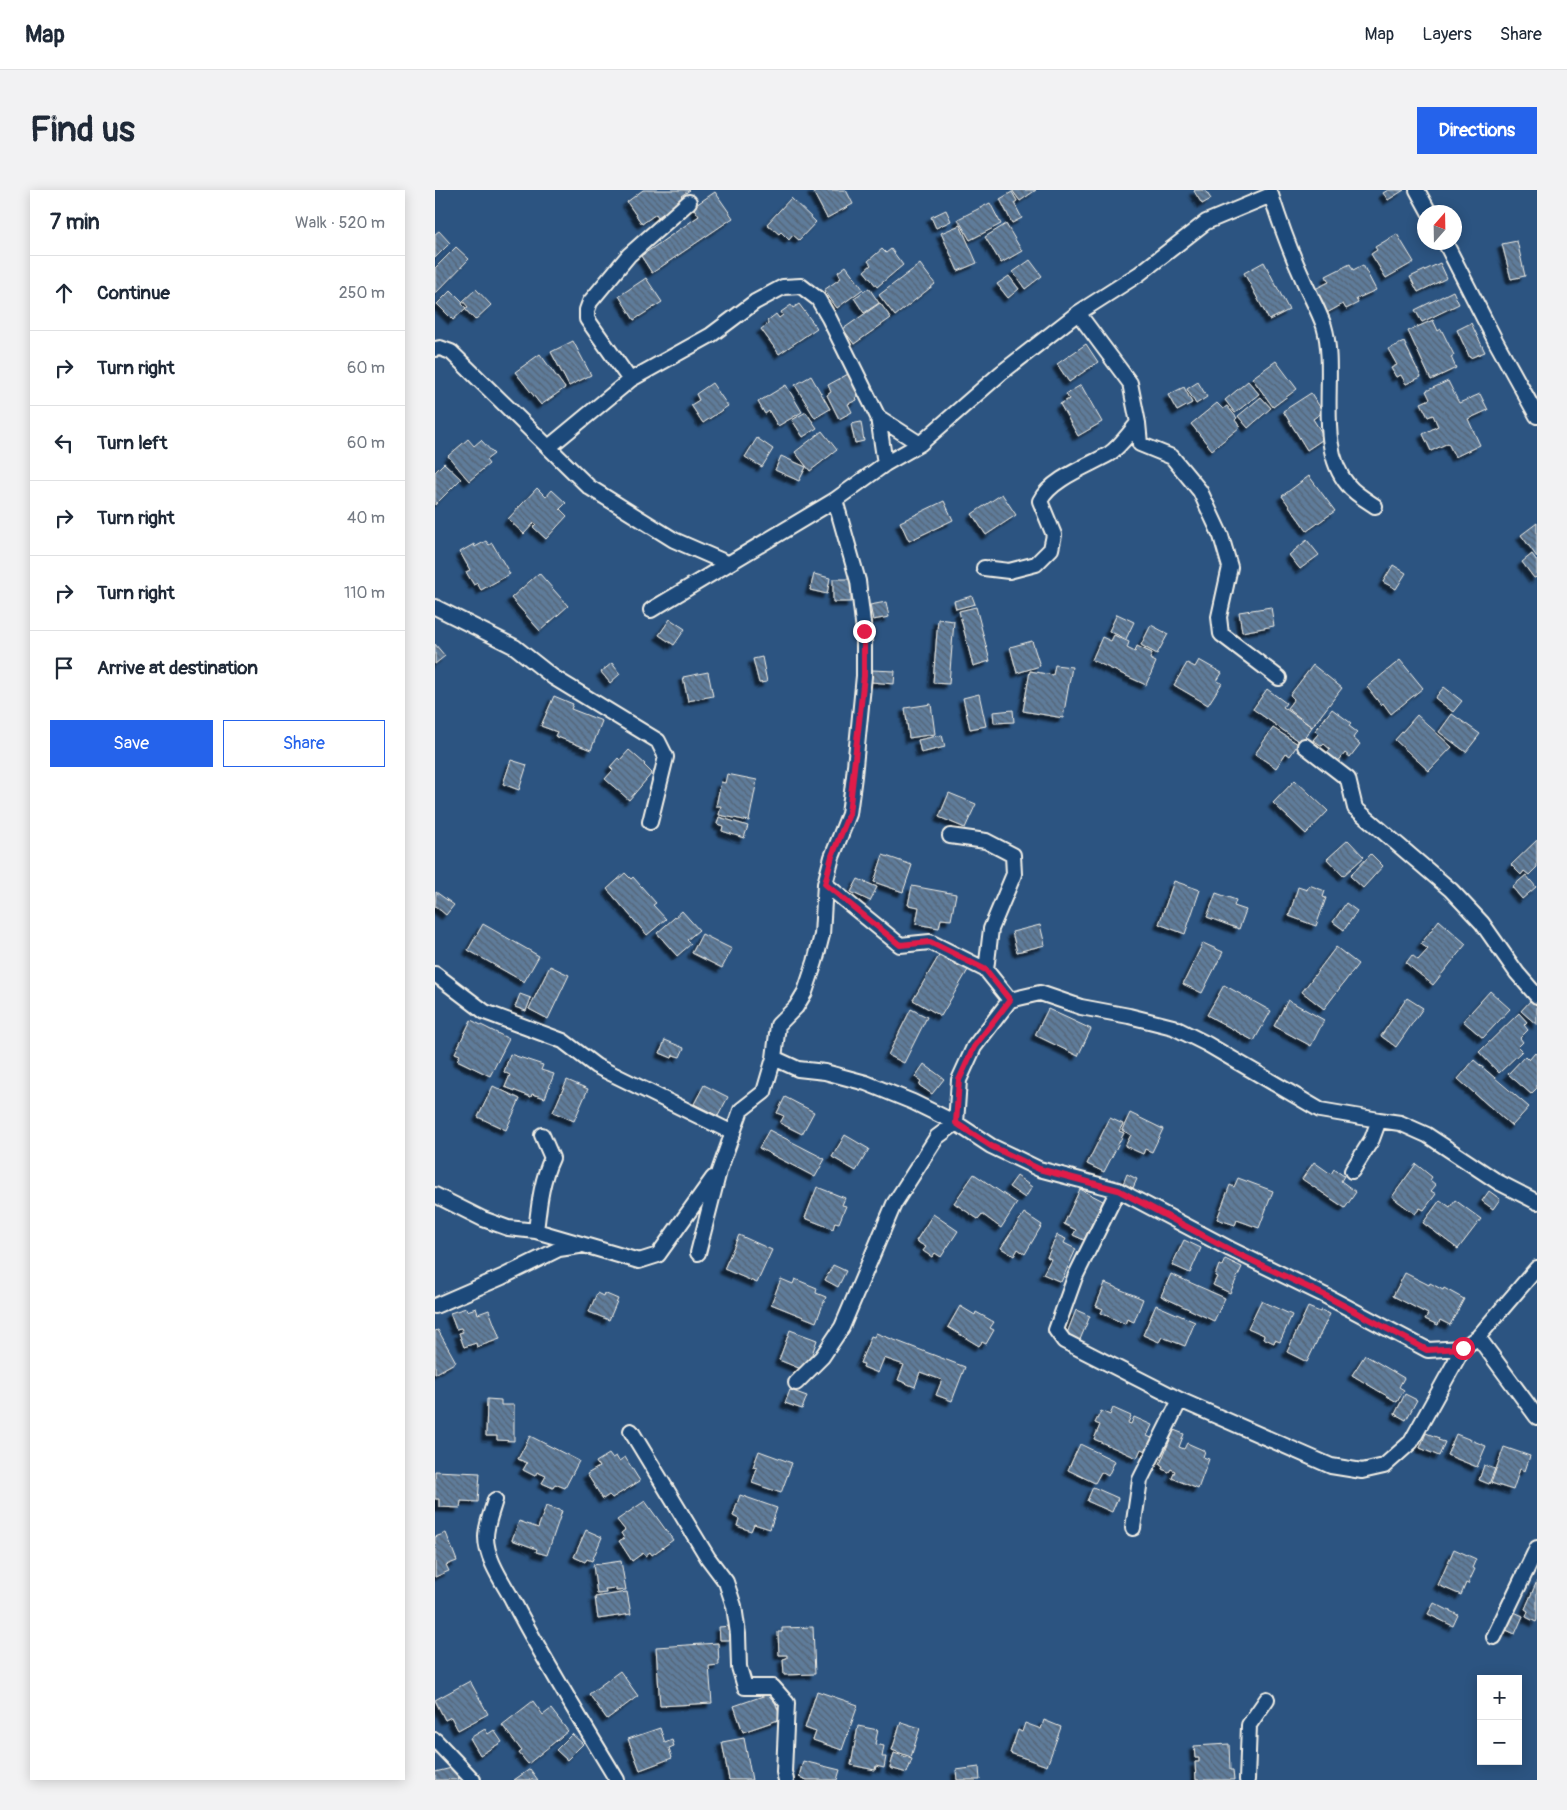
<!DOCTYPE html>
<meta charset="utf-8">
<style>
:root{--surface:#fff;--page:#f2f2f3;--text:#1f2937;--muted:#747a83;--line:#e0e1e3;--accent:#2563eb}
body{margin:0;font-family:Pangolin,sans-serif;background:var(--page);color:var(--text)}
.controls{position:absolute;right:15px;bottom:15px;display:grid;overflow:hidden;border-radius:0px;box-shadow:0 2px 12px #0003}
.controls button{width:45px;height:45px;display:grid;place-items:center;padding:0;border:0;border-bottom:1px solid var(--line);background:var(--surface);color:var(--text);font:25px sans-serif}
.compass{position:absolute;left:982px;top:15px;width:45px;height:45px;border-radius:50%;background:var(--surface);box-shadow:0 2px 12px #0003;rotate:20deg}
.stop{position:absolute;width:15px;height:15px;margin:-11px;border:4px solid #e11d48;border-radius:50%;background:#fff}
.stop.end{background:#e11d48;border-color:#fff;box-shadow:0 1px 5px #0008}
.list{margin:0;padding:0;list-style:none}
h2{display:flex;justify-content:space-between;align-items:center;height:65px;margin:0;padding:0 20px;font-size:21px}
h2 small{font-size:16px;font-weight:400;color:var(--muted)}
.list li{display:grid;grid-template-columns:32px 1fr auto;gap:15px;align-items:center;box-sizing:border-box;height:75px;padding:0 20px;border-top:1px solid var(--line)}
.list b{display:block;font-size:19px;white-space:nowrap}
.list em{font-size:16px;font-style:normal;color:var(--muted)}
.actions{display:flex;gap:10px;padding:15px 20px}
.actions a{flex:1;padding:11px 0;border:1px solid var(--accent);border-radius:0px;text-align:center;font-size:18px;color:var(--accent)}
.actions .main{background:var(--accent);color:#fff}
.icon{flex:none;width:28px;height:28px;fill:none;stroke:currentColor;stroke-width:2;stroke-linecap:round;stroke-linejoin:round}
.map{position:relative;flex:none;width:1102px;height:1590px;overflow:hidden;border-radius:0px}
header{display:flex;align-items:center;gap:30px;box-sizing:border-box;height:70px;padding:0 25px;background:var(--surface);border-bottom:1px solid var(--line)}
header strong{font-size:24px}
nav{display:flex;gap:28px;margin-inline-start:auto;font-size:18px}
.intro{display:flex;align-items:center;justify-content:space-between;box-sizing:border-box;height:120px;padding:0 30px}
h1{margin:0;font-size:35px}
.button{padding:12px 22px;border-radius:0px;background:var(--accent);color:#fff;font-size:18px;font-weight:700}
main{display:flex;gap:30px;padding:0 30px}
aside{flex:1;background:var(--surface);border-radius:0px;box-shadow:0 2px 12px #0003}
.map>svg:first-child{display:block}
</style>
<header>
<strong>Map</strong>
<nav><a>Map</a><a>Layers</a><a>Share</a></nav>
</header>
<div class="intro"><h1>Find us</h1><a class="button">Directions</a></div>
<main>
<aside>
<h2>7 min<small>Walk · 520 m</small></h2>
<ul class="list">
<li><svg class="icon" aria-label="ahead" viewBox="0 0 24 24"><path d="M12 20V5M6 11l6-6 6 6"/></svg><div><b>Continue</b></div><em>250 m</em></li>
<li><svg class="icon" aria-label="right" viewBox="0 0 24 24"><path d="M7 20v-9h11M14 6l5 5-5 5"/></svg><div><b>Turn right</b></div><em>60 m</em></li>
<li><svg class="icon" aria-label="left" viewBox="0 0 24 24"><path d="M17 20v-9H6M10 6l-5 5 5 5"/></svg><div><b>Turn left</b></div><em>60 m</em></li>
<li><svg class="icon" aria-label="right" viewBox="0 0 24 24"><path d="M7 20v-9h11M14 6l5 5-5 5"/></svg><div><b>Turn right</b></div><em>40 m</em></li>
<li><svg class="icon" aria-label="right" viewBox="0 0 24 24"><path d="M7 20v-9h11M14 6l5 5-5 5"/></svg><div><b>Turn right</b></div><em>110 m</em></li>
<li><svg class="icon" aria-label="arrive" viewBox="0 0 24 24"><path d="M6 21V4h12l-3 4 3 4H6"/></svg><div><b>Arrive at destination</b></div></li>
</ul>
<div class="actions"><a class="main">Save</a><a>Share</a></div>
</aside>
<div class="map">
<svg width="1102" height="1590" viewBox="0 0 1102 1590">
<defs>
<pattern id="building-back-hatch" width="6" height="6" patternUnits="userSpaceOnUse" patternTransform="scale(1.25)"><rect width="6" height="6" fill="#5e7b9a"/><path d="M-1 5l2 2M0 0l6 6M5-1l2 2" fill="none" stroke="#556474"/></pattern>
<filter id="shadow"><feDropShadow dx="-4.5" dy="4.5" stdDeviation="1" flood-color="#0009"/></filter>
</defs>
<rect width="100%" height="100%" fill="#2c5481"/>
<filter id="ink" filterUnits="userSpaceOnUse"><feTurbulence type="fractalNoise" baseFrequency=".02" numOctaves="2"/><feDisplacementMap in="SourceGraphic" scale="10" xChannelSelector="R" yChannelSelector="G"/><feConvolveMatrix kernelMatrix="1 2 1 2 8 2 1 2 1" color-interpolation-filters="sRGB"/></filter>
<g filter="url(#ink)">
<path fill="url(#building-back-hatch)" stroke="#f4f1e8" filter="url(#shadow)" d="M208,0H255L246,6L249,9L223,27L221,24L207,34L192,12Z
M377,0H411L418,14L392,28Z
M577,0H601L585,11Z
M760,0H770L776,9L767,14L759,1Z
M953,0H969L953,10L948,3Z
M280,2L298,28L217,83L206,66L264,26L258,17Z
M577,2L582,11L579,13L587,28L577,33L565,9Z
M356,8L381,32L364,50L358,45L354,50L346,42L344,44L332,34Z
M555,13L566,34L535,50L523,29Z
M511,20L516,31L501,38L496,27Z
M571,34L587,61L566,73L550,47Z
M525,35L542,73L523,81L506,43Z
M4,41L15,53L0,68V44Z
M962,44L979,72L951,88L936,64L942,60L940,57Z
M1082,51L1090,86L1076,89L1067,54Z
M21,57L34,69L0,104V78Z
M447,59L451,63L456,59L468,75L442,97L429,81L436,75L433,71Z
M595,70L607,86L590,99L578,82Z
M829,72L854,120L834,130L809,83Z
M1005,73L1012,88L983,102L975,87Z
M485,74L500,94L460,126L444,105Z
M915,74L918,80L928,75L941,100L921,109L923,113L911,119L908,114L890,124L878,100L894,92L891,86Z
M411,76L428,99L402,118L389,100L406,88L403,82Z
M574,86L584,99L573,108L562,94Z
M211,88L227,112L199,130L184,106Z
M434,98L444,113L429,123L419,108Z
M41,99L56,115L40,130L30,119L33,117L28,111Z
M16,100L28,112L27,114L31,118L18,130L2,114Z
M1018,101L1024,114L987,132L980,120Z
M445,113L456,128L419,154L408,139Z
M364,114L382,138L344,164L326,139L333,134L332,131L341,124L344,128L348,125L346,122L356,115L358,118Z
M998,130L1003,141L1006,139L1019,165L1016,167L1021,178L996,190L973,141Z
M1036,133L1050,162L1035,168L1022,140Z
M138,151L156,185L134,196L116,162Z
M969,152L986,187L971,194L966,185L961,187L956,178L962,175L953,159Z
M651,154L663,172L634,192L622,174Z
M105,164L130,198L106,215L80,182Z
M841,171L862,199L838,217L817,188Z
M415,183L426,204L421,207L422,210L413,214L417,222L404,229L392,205L396,202L393,195Z
M376,186L395,219L380,228L360,195Z
M813,191L824,204L800,223L790,210Z
M1013,191L1024,213L1045,204L1053,220L1033,229L1045,255L1020,267L1013,253L996,261L988,244L1003,236L998,225L993,227L986,213L995,209L991,201Z
M763,192L772,207L761,214L752,199Z
M277,193L293,216L268,233L256,215L264,210L261,204Z
M351,195L367,222L343,236L334,221L330,224L323,212Z
M646,195L667,232L643,246L625,214L634,209L631,204Z
M749,197L757,213L742,221L733,205Z
M876,203L888,222L878,229L890,248L872,260L848,221Z
M826,207L836,218L813,238L803,226Z
M782,213L788,219L792,216L802,228L800,230L805,237L777,260L756,234Z
M371,222L382,238L368,247L357,230Z
M426,232L429,251L420,253L416,234Z
M387,241L402,260L375,281L360,262Z
M322,248L338,259L327,277L310,267Z
M33,249L39,256L46,250L59,264L51,270L54,274L34,291L13,266Z
M346,266L371,277L364,291L340,280Z
M9,273L26,289L0,315V282Z
M874,286L900,321L872,341L847,306Z
M102,298L111,307L117,300L131,313L125,319L132,326L111,349L98,337L101,334L99,333L89,344L73,329Z
M567,304L581,325L551,345L537,324Z
M509,311L518,330L474,351L465,332Z
M1102,333V367L1086,345Z
M872,350L884,365L865,379L854,365Z
M51,351L54,355L57,353L75,384L46,400L42,393L39,395L31,382L35,380L25,362L39,354L40,357Z
M1097,364L1102,371V387L1099,388L1087,372Z
M958,375L971,383L961,399L948,392Z
M104,383L133,416L105,441L76,408Z
M379,384L395,388L392,404L375,400Z
M398,389H416V412H398Z
M537,406L540,414L521,419L519,411Z
M451,412L454,427L438,430L435,415Z
M541,417L555,471L538,476L524,421Z
M836,417L839,436L807,442L804,422Z
M682,424L699,432L691,449L674,441Z
M235,429L250,439L239,455L224,445Z
M503,429L519,431L514,494L498,493Z
M716,435L733,444L722,464L706,455Z
M679,445L694,452L692,458L700,462L702,456L717,463L715,469L721,472L711,495L657,470L667,447L676,451Z
M597,451L605,476L582,483L575,457Z
M0,454L10,466L0,474Z
M327,467L332,492L324,493L318,469Z
M764,470L787,483L782,491L787,493L773,515L739,495L752,473L760,477Z
M965,470L988,498L956,524L948,513L946,515L932,497Z
M177,473L185,484L175,493L166,482Z
M620,475L637,477L628,528L588,521L595,481L618,485Z
M878,475L907,498L877,537L852,518L859,509L855,505Z
M437,480L460,481L459,494L436,492Z
M273,482L278,506L253,511L248,487Z
M1009,497L1027,511L1018,522L1000,508Z
M832,499L851,513L848,517L877,537L866,553L818,519Z
M544,504L551,536L535,539L528,508Z
M119,506L138,514L136,519L167,531L156,560L120,546L122,542L106,536Z
M496,514L500,544L474,548L470,518Z
M897,519L916,533L914,536L922,542L918,548L925,554L915,567L910,563L902,573L891,564L895,559L889,554L887,556L878,550L883,544L880,541Z
M578,520L579,532L559,533L558,522Z
M1017,524L1045,544L1031,562L1004,542Z
M982,525L1017,557L994,581L960,550Z
M838,538L863,554L855,566L851,563L841,578L820,564Z
M507,545L510,557L486,563L483,550Z
M194,560L210,574L209,575L217,583L194,610L170,589L178,580L175,577L183,568L185,570Z
M76,570L92,575L84,600L68,594Z
M292,584L322,590L314,631L284,625L286,616H281L286,592L290,593Z
M860,590L893,621L871,644L838,613Z
M514,603L541,614L530,638L504,627Z
M284,627L313,636L309,648L287,641L288,636L282,634Z
M913,650L929,667L908,686L892,669Z
M1102,650V677L1094,685L1089,681L1086,685L1076,675Z
M936,664L948,676L928,698L915,686Z
M448,665L477,675L468,702L439,692Z
M190,683L196,689L198,687L221,713L218,715L231,729L212,745L172,699Z
M1091,685L1101,697L1087,709L1077,697Z
M423,689L442,697L435,711L416,702Z
M739,691L765,700L750,744L724,734Z
M874,695L890,701L888,707L891,708L881,736L854,726L863,697L872,700Z
M477,696L521,704L516,730L506,729L504,738L481,734L484,717L473,715Z
M1,702L19,715L11,725L0,716Z
M781,703L801,710L799,716L811,720L804,739L772,727Z
M911,713L922,721L909,740L898,732Z
M247,721L264,740L252,750L256,754L242,766L222,743Z
M1004,730L1031,754L998,795L971,773L977,765L983,770L993,759L986,754Z
M48,734L104,766L89,792L33,760Z
M605,735L610,755L582,762L577,742Z
M267,744L297,759L287,778L257,763Z
M768,753L788,762L767,803L748,794Z
M901,757L923,774L889,819L867,802Z
M505,764L533,780L506,826L478,810Z
M115,776L134,785L113,829L94,819Z
M789,795L836,821L819,851L772,825Z
M1055,801L1075,819L1048,848L1028,831Z
M85,804L96,808L91,821L80,817Z
M972,808L988,818L961,857L946,846Z
M853,810L889,830L876,856L839,836Z
M1096,810L1102,816V835L1086,821Z
M476,819L492,827L469,873L453,865Z
M613,819L656,839L643,866L600,845Z
M1084,823L1092,832L1089,835L1093,840L1085,848L1088,852L1083,857L1087,861L1064,883L1044,862Z
M36,830L74,849L55,886L22,870L25,865L20,863Z
M230,850L249,858L245,867L238,865L237,868L225,863Z
M1100,863L1102,864V898L1096,904L1073,884L1090,866L1094,870Z
M75,864L108,875L106,880L119,884L110,908L97,904L96,907L70,897L75,885L69,882Z
M1039,870L1094,917L1077,936L1023,889Z
M489,874L509,889L497,904L484,895L486,891L480,887Z
M132,890L153,899L139,931L118,922Z
M269,895L293,907L283,926L259,914Z
M58,896L85,909L71,940L43,927Z
M350,907L379,922L367,944L345,933L349,926L342,923Z
M695,923L728,939L717,962L710,959L708,964L690,956L696,945L687,940Z
M675,928L688,934L684,941L689,943L669,982L652,974Z
M334,940L390,969L380,987L324,958Z
M410,945L434,959L421,981L397,967Z
M879,972L896,984L899,979L909,986L906,991L921,1002L910,1018L867,989Z
M981,974L997,987L995,990L1001,995L996,1001L1001,1004L989,1020L985,1018L980,1024L957,1007Z
M539,984L582,1013L566,1038L547,1024L543,1029L519,1013Z
M692,984L702,989L698,998L688,994Z
M582,986L597,997L590,1008L574,997Z
M803,988L838,1001L824,1038L802,1030L800,1035L782,1029L795,995L799,997Z
M382,997L410,1008L407,1015L411,1016L404,1033L400,1032L398,1039L370,1028Z
M645,999L668,1011L649,1050L638,1045L641,1040L629,1034Z
M1054,1001L1065,1009L1058,1019L1047,1011Z
M1005,1010L1015,1017L1020,1010L1046,1029L1023,1059L988,1033Z
M589,1023L607,1035L590,1064L583,1059L579,1066L566,1058Z
M498,1024L523,1041L506,1067L500,1063L497,1067L488,1061L491,1057L481,1051Z
M304,1045L337,1060L322,1093L289,1079Z
M622,1045L631,1049L629,1053L641,1059L626,1092L608,1084L616,1069L612,1067Z
M749,1050L766,1058L755,1083L737,1075Z
M790,1069L807,1077L795,1103L778,1095L782,1087L780,1086L784,1075L787,1076Z
M398,1075L411,1081L403,1097L390,1090Z
M970,1083L994,1095L995,1093L1008,1100L1009,1098L1029,1109L1015,1135L1005,1130L1003,1135L990,1129L993,1124L958,1106Z
M736,1084L790,1108L779,1131L726,1106Z
M346,1089L358,1094L360,1089L382,1098L381,1103L391,1107L381,1132L336,1114Z
M670,1093L708,1109L699,1132L692,1129L690,1134L666,1123L668,1119L661,1116Z
M162,1103L168,1106L169,1103L183,1109L174,1130L154,1122Z
M826,1111L857,1125L845,1152L840,1150L839,1153L828,1148L829,1145L813,1138Z
M721,1115L760,1132L750,1156L727,1147L724,1152L708,1145Z
M525,1116L540,1125L541,1122L559,1132L555,1138L559,1140L551,1154L547,1152L544,1156L513,1137Z
M873,1117L885,1122L886,1120L895,1124L872,1172L852,1162Z
M31,1118L32,1121L41,1118L43,1124L54,1120L65,1149L42,1157L41,1153L29,1157L24,1143L28,1142L26,1138L21,1139L15,1123Z
M641,1120L655,1126L644,1152L631,1146Z
M3,1140L21,1172L0,1184V1141Z
M355,1140L382,1150L371,1181L344,1170Z
M441,1143L530,1177L517,1211L501,1205L507,1190L485,1182L480,1197L463,1190L469,1175L449,1168L443,1183L428,1177L429,1174L425,1173L436,1146L439,1147Z
M930,1165L969,1188L964,1197L969,1200L962,1212L917,1185Z
M355,1200L372,1206L367,1219L350,1213Z
M970,1204L982,1210L971,1230L960,1224Z
M52,1209L66,1210V1215H79V1251L62,1250V1246H51Z
M678,1218L696,1226L693,1233L696,1234L699,1227L717,1235L712,1246L719,1249L713,1262L706,1259L702,1268L659,1249L665,1235L660,1233L666,1221L675,1225Z
M739,1240L749,1244L744,1257L749,1259L752,1253L770,1261L768,1267L774,1269L763,1299L737,1288L740,1281L736,1279L734,1282L727,1279L728,1276L725,1274Z
M991,1243L1004,1248L1003,1250L1010,1252L1004,1266L985,1258Z
M1021,1244L1051,1256L1042,1277L1012,1265Z
M95,1246L144,1271L130,1298L120,1294L118,1298L107,1293L111,1286L102,1282L100,1286L88,1280L92,1273L83,1269Z
M645,1254L680,1271L673,1286L666,1282L660,1293L633,1280Z
M1069,1257L1095,1266L1090,1281L1085,1279L1078,1300L1056,1293Z
M324,1261L357,1273L346,1303L317,1293L322,1278L318,1277Z
M174,1264L177,1268L181,1266L184,1271L190,1267L205,1291L177,1308L174,1305L168,1309L152,1284L164,1277L161,1272Z
M1049,1275L1060,1279L1054,1294L1044,1290Z
M0,1281L45,1283L43,1312L26,1311L25,1318L4,1317V1309H0Z
M658,1297L683,1308L677,1322L652,1311Z
M305,1305L342,1318L335,1339L319,1334L316,1341L302,1336L304,1329L298,1326Z
M210,1311L238,1350L217,1365L215,1362L210,1366L208,1363L197,1371L184,1351L189,1348L186,1343L190,1340L182,1330Z
M111,1316L127,1321L112,1365L101,1362L102,1359L77,1350L84,1331L103,1338Z
M151,1340L167,1347L157,1371L152,1369L150,1372L139,1367Z
M11,1343L22,1371L11,1375L14,1381L0,1387V1347Z
M1019,1359L1041,1369L1037,1378L1040,1379L1033,1394L1031,1393L1026,1405L1003,1395Z
M186,1371L191,1400L181,1401V1398L170,1399L171,1403L162,1404L158,1375Z
M1102,1391V1430L1101,1432L1091,1427L1093,1421L1090,1419Z
M192,1402L196,1424L163,1429L160,1407Z
M999,1413L1023,1425L1018,1436L993,1424Z
M1077,1421L1088,1426L1080,1444L1069,1439Z
M295,1436L296,1450H285L284,1437Z
M378,1437L380,1484L349,1485L348,1469L352,1468V1465H344L343,1442H347V1438Z
M283,1453L284,1475L274,1476L277,1513L225,1516L221,1457Z
M185,1481L203,1506L172,1529L154,1504Z
M35,1491L53,1524L23,1540L16,1527L10,1530L0,1510Z
M382,1501L423,1515L407,1560L378,1550L381,1542L370,1538Z
M337,1503L346,1529L308,1542L299,1516Z
M98,1511L108,1525L116,1519L133,1541L93,1574L84,1563L87,1561L67,1535Z
M609,1530L626,1537L612,1576L575,1563L583,1540L587,1542L590,1533L606,1539Z
M466,1532L485,1538L476,1567L457,1560Z
M423,1536L443,1540L440,1554L449,1556L447,1567H451L449,1578L441,1576L440,1580L416,1575Z
M225,1538L230,1553L237,1550L239,1556L234,1558L237,1568L205,1580L193,1549Z
M50,1539L53,1544L59,1540L67,1552L45,1565L35,1548Z
M137,1544L148,1554L132,1570L121,1560Z
M309,1548L317,1590H294L287,1552Z
M794,1554L795,1580H798L799,1590H761L760,1572H764V1568H760L759,1556Z
M459,1563L477,1569L472,1583L455,1578Z
M368,1571L405,1580L402,1590H372L364,1587Z
M21,1577L24,1590H0V1582Z
M544,1577L545,1590H522L521,1580Z
M95,1579L103,1590H79Z"/>
<g fill="none" stroke-linecap="round" stroke-linejoin="round">
<defs>
<path id="street" d="M982,0L994,22
M254,12L194,65L155,112L152,120V129L195,190L276,145L320,112L348,97L366,96L383,109L394,128L443,227L450,274
M1010,52L1060,150L1102,226
M643,123L695,193L703,233L705,254L737,267L765,301L786,346L795,377L784,427L786,444L844,488
M0,159L5,158L16,162L154,297L239,350L292,373
M443,227L485,254
M114,257L195,190
M549,378L574,381L601,374L616,359L619,345L605,311C616,289 653,276 674,264C685,257 694,243 703,233
M0,417L80,457L118,487L223,551L231,567L215,632
M216,420L400,310L450,274L485,254L566,183L643,123L704,84L771,32L836,5C845,33 855,61 867,87C874,104 883,119 889,136C903,182 879,256 913,295C919,303 931,310 940,316
M870,556L913,589L920,618L1016,700L1047,733L1082,783L1102,806
M515,646L551,651L578,665L579,684L556,739L551,780L575,810
M390,694L465,755L495,752L551,780
M0,784L50,822L128,851L161,876L298,943
M339,868L343,835L361,817L370,802L380,772L387,745L390,694L397,667L414,624L419,586L429,486V441L423,391L400,310
M107,945L117,968C106,991 104,1016 101,1041L204,1071L223,1065L278,988
M917,981L937,949L944,930L965,933L992,945L1063,992L1102,1012
M683,1000L640,1087L621,1140L629,1151L745,1210L896,1276L927,1281L949,1276L976,1252L1028,1158L1043,1147L1102,1078
M0,1005L48,1029L73,1038L101,1041
M263,1063L284,981L306,920L329,902L339,868L363,879L390,882L431,893L478,912L521,933L556,956L604,979L683,1000L795,1059L889,1105L993,1160L1028,1158
M0,1116L67,1087L124,1059L144,1056
M1043,1147L1102,1227
M361,1193L387,1167L407,1137L459,1014L502,947L521,933L524,890L539,857L575,810L605,803L646,817L694,826L738,837L772,854L885,920L944,930
M196,1241L273,1368L291,1392L299,1416L303,1444L304,1477L310,1497H338L352,1513L349,1582L351,1590
M60,1310C57,1321 51,1335 51,1347C51,1368 67,1391 77,1409C109,1471 146,1530 182,1590
M698,1338L705,1290L745,1210
M1059,1447L1102,1358
M0,1550L38,1590
M812,1590L814,1535L832,1509"/>
</defs>
<use href="#street" stroke="#f4f1e8" stroke-width="18"/>
<use href="#street" stroke="#1f4a7a" stroke-width="14"/>
</g>
</g>
<g fill="none" stroke-linecap="round" stroke-linejoin="round" filter="url(#ink)">
<path stroke="#e11d48" stroke-width="6" d="M429,441V486L414,624L397,666L390,694L465,755L495,752L551,780L575,810L539,857L524,890L521,933L556,956L604,979L683,1000L795,1060L889,1105L992,1160L1028,1158"/>
</g>
</svg>
<div class="controls">
<button>+</button>
<button>−</button>
</div>
<svg class="compass" viewBox="-18 -18 36 36"><path d="M0-13l5 13h-10z" fill="#e53935"/><path d="M0 13l5-13h-10z" fill="#747a83"/></svg>
<div class="stop" style="left:1028px;top:1158px"></div>
<div class="stop end" style="left:429px;top:441px"></div>
</div>
</main>
